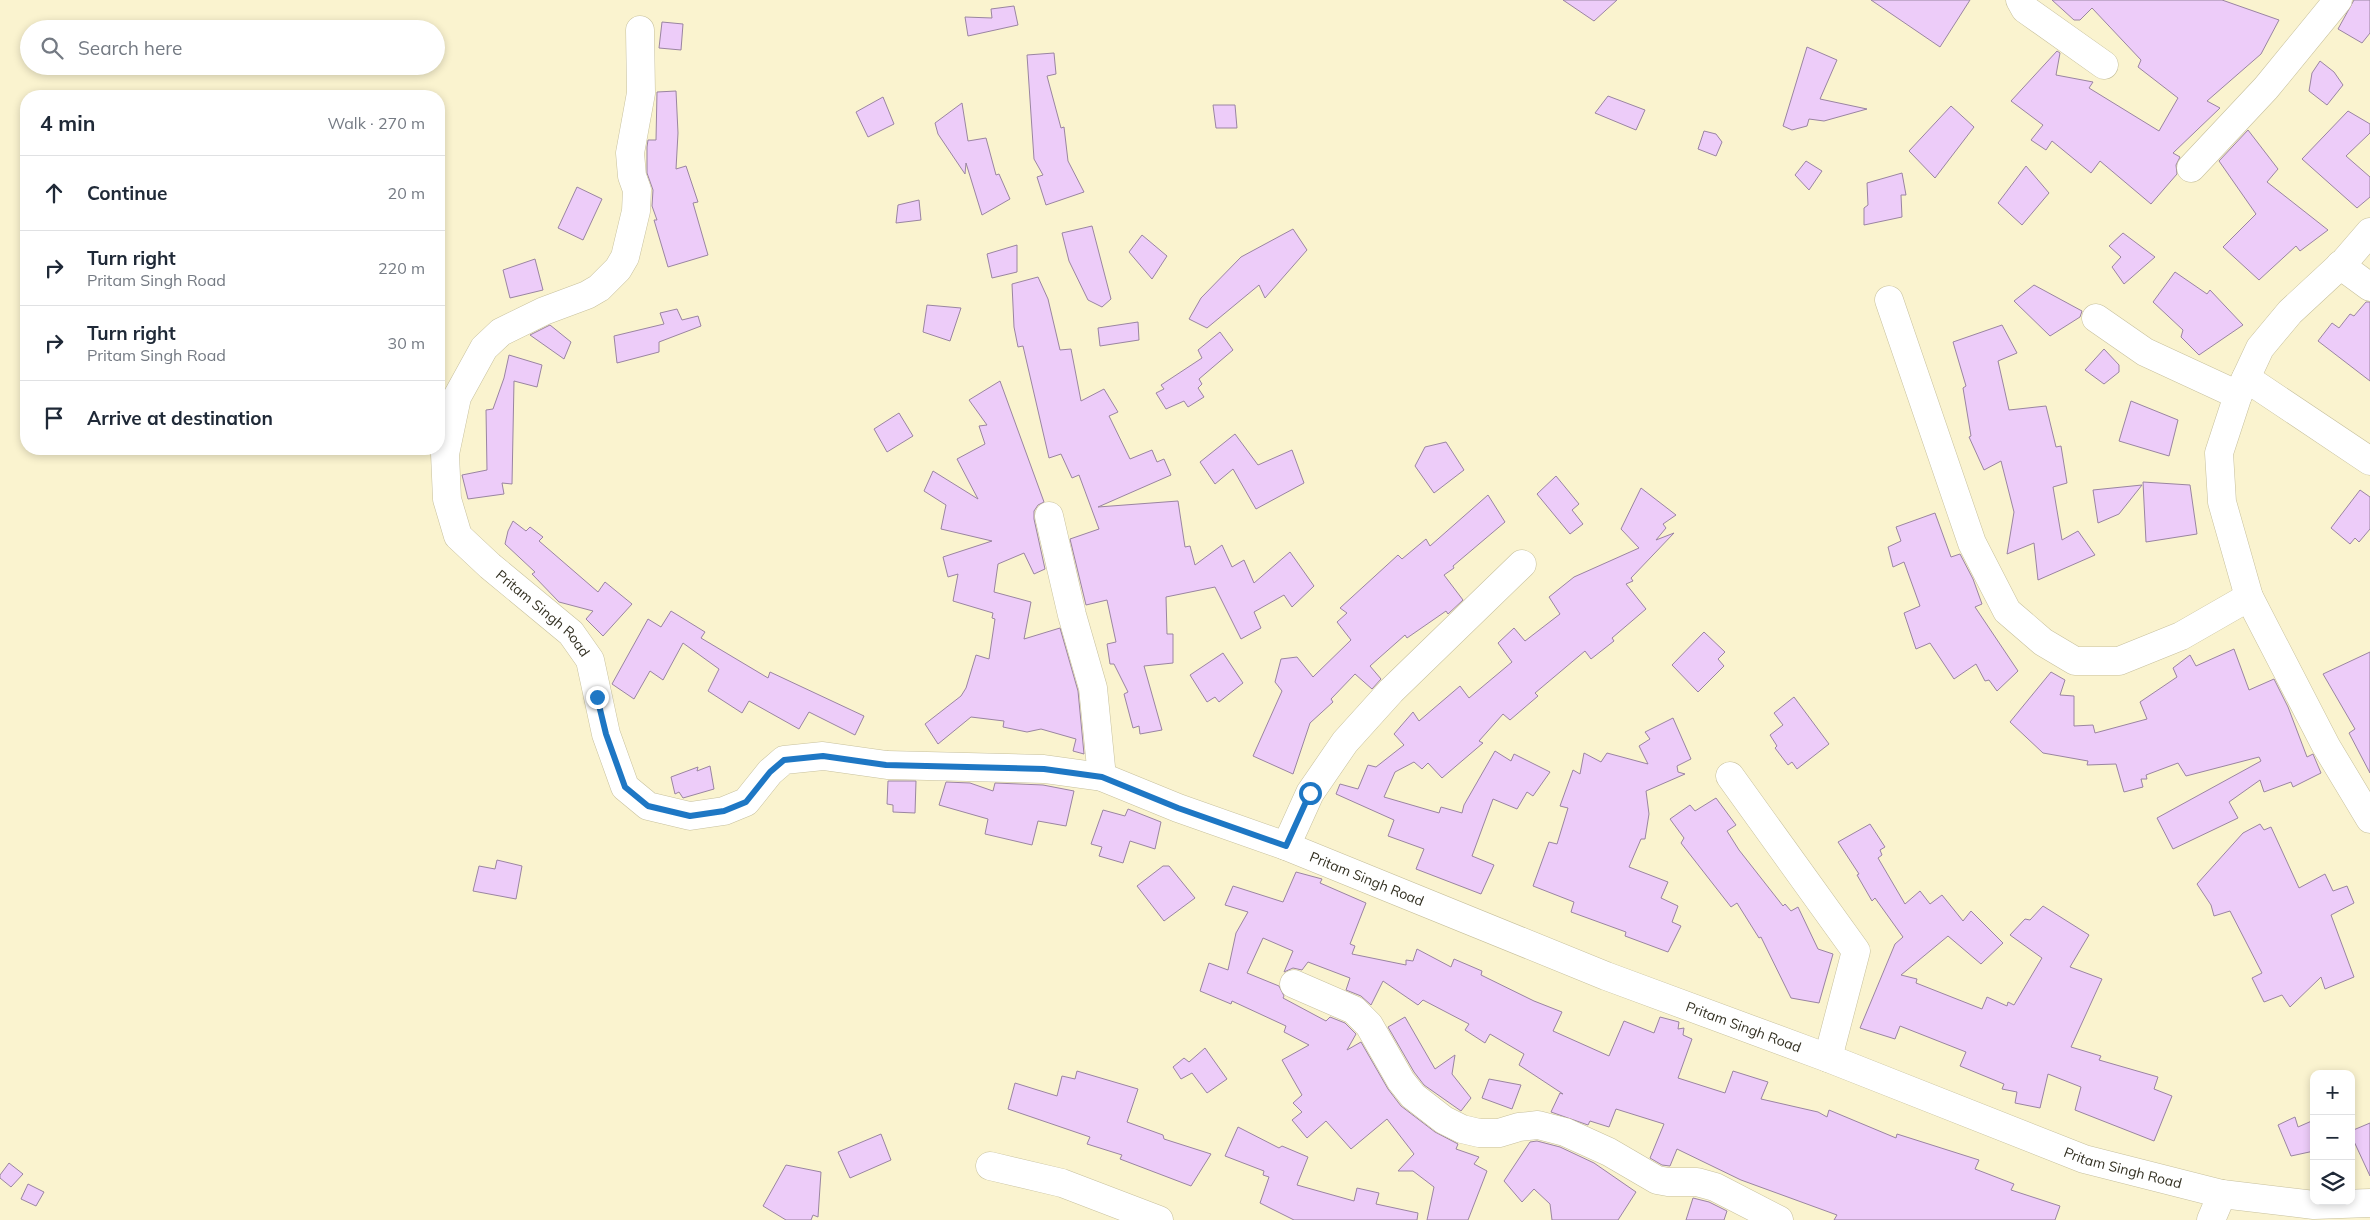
<!DOCTYPE html>
<meta charset="utf-8">
<style>
:root{--surface:#fff;--page:#f2f2f3;--text:#1f2937;--muted:#747a83;--line:#e0e1e3}
body{margin:0;font-family:Mulish,sans-serif;background:var(--page);color:var(--text)}
.controls{position:absolute;right:15px;bottom:15px;display:grid;overflow:hidden;border-radius:10px;box-shadow:0 2px 8px #0003}
.controls button{width:45px;height:45px;display:grid;place-items:center;padding:0;border:0;border-bottom:1px solid var(--line);background:var(--surface);color:var(--text);font:25px sans-serif}
.stop{position:absolute;width:15px;height:15px;margin:-11px;border:4px solid #1e77c4;border-radius:50%;background:#fff}
.stop.end{background:#1e77c4;border-color:#fff;box-shadow:0 1px 5px #0008}
.list{margin:0;padding:0;list-style:none}
h2{display:flex;justify-content:space-between;align-items:center;height:65px;margin:0;padding:0 20px;font-size:21px}
h2 small{font-size:16px;font-weight:400;color:var(--muted)}
.list li{display:grid;grid-template-columns:32px 1fr auto;gap:15px;align-items:center;box-sizing:border-box;height:75px;padding:0 20px;border-top:1px solid var(--line)}
.list b{display:block;font-size:19px;white-space:nowrap}
.list p{margin:0;font-size:16px;white-space:nowrap;color:var(--muted)}
.list em{font-size:16px;font-style:normal;color:var(--muted)}
.icon{flex:none;width:28px;height:28px;fill:none;stroke:currentColor;stroke-width:2;stroke-linecap:round;stroke-linejoin:round}
.map{position:relative;flex:none;width:2370px;height:1220px;overflow:hidden}
.search{position:absolute;background:var(--surface);box-shadow:0 2px 8px #0003;left:20px;top:20px;width:425px;height:55px;display:flex;align-items:center;gap:12px;box-sizing:border-box;padding:0 18px;border-radius:28px;color:var(--muted);font-size:19px}
.panel{position:absolute;background:var(--surface);box-shadow:0 2px 8px #0003;left:20px;top:90px;width:425px;height:365px;border-radius:20px}
.map>svg:first-child{display:block}
</style>
<div class="map">
<svg width="2370" height="1220" viewBox="0 0 2370 1220">
<rect width="100%" height="100%" fill="#faf3cf"/>
<path fill="#edccf9" stroke="#9a85a1" d="M1563,0H1617L1594,21Z
M1871,0H1970L1940,47Z
M2052,0H2222L2279,20L2261,54L2207,101L2220,108L2173,153L2180,157L2176,165L2177,174L2151,204L2100,161L2091,173L2052,141L2046,150L2031,140L2043,125L2011,101L2057,51L2060,53L2056,75L2093,82L2089,88L2159,131L2178,98L2138,67L2141,60L2092,8L2080,20H2074Z
M2354,0H2370V33L2362,43L2338,29Z
M1014,6L1018,25L968,36L965,17L992,18L991,9Z
M662,22L683,24L681,50L659,48Z
M1807,47L1837,60L1820,99L1867,109L1824,121L1809,119L1807,126L1792,130L1783,126Z
M1054,53L1056,74L1047,76L1061,128L1064,127L1068,161L1084,192L1046,205L1037,177L1043,175L1034,159L1027,55Z
M2320,61L2334,72L2343,85L2327,105L2309,91L2312,73Z
M676,91L678,133L676,169L686,166L698,202L693,203L708,255L668,267L654,220H657L652,206L653,190L647,173V147L648,140H656L657,92Z
M1608,96L1645,110L1636,130L1595,113Z
M883,97L894,124L868,137L856,112Z
M962,103L968,141L986,138L996,175L999,174L1010,199L982,215L966,163L965,174L938,134L935,123Z
M1213,105H1235L1237,128H1216Z
M1951,106L1974,127L1935,178L1909,151Z
M2348,111L2370,124V133L2346,156L2370,177V197L2357,208L2302,159Z
M2248,130L2278,169L2267,182L2328,230L2300,251L2296,246L2259,280L2223,247L2256,214L2219,161Z
M1704,131L1716,134L1722,142L1716,156L1698,149Z
M1806,161L1822,171L1809,190L1795,175Z
M2026,166L2049,193L2022,225L1998,203Z
M1902,173L1906,195H1901L1902,217L1864,225V208L1868,205L1867,183Z
M577,187L602,199L583,240L558,228Z
M919,200L921,220L896,223L898,205Z
M1092,226L1111,299L1102,307L1088,300L1069,261L1062,233Z
M1293,229L1307,250L1265,298L1259,285L1207,328L1189,319L1201,298L1241,257Z
M2123,233L2155,257L2124,284L2112,267L2121,257L2109,246Z
M1142,235L1167,256L1152,279L1129,252Z
M1017,245V272L992,278L987,254Z
M535,259L543,290L510,298L503,270Z
M2175,272L2207,294L2210,290L2243,325L2199,355L2181,337L2183,330L2153,302Z
M1038,277L1048,299L1060,350L1071,349L1081,401L1104,389L1118,412L1109,416L1130,459L1152,450L1157,462L1164,459L1171,475L1098,507L1178,501L1185,547L1190,546L1195,565L1222,545L1232,567L1244,560L1254,583L1290,552L1314,586L1292,607L1284,595L1254,612L1261,628L1241,639L1215,587L1166,597L1167,634H1173V663L1144,666L1162,730L1140,734L1139,726L1133,728L1124,694L1128,692L1114,664H1110L1107,644L1116,642L1107,600L1086,605L1070,539L1099,529L1079,475L1072,478L1061,454L1049,458L1023,346L1018,347L1014,327L1012,284Z
M2034,285L2082,311L2080,317L2050,336L2014,301Z
M2366,302H2370V381L2318,341L2332,323L2339,328L2350,314L2354,316Z
M927,305L961,308L950,341L923,332Z
M677,309L682,320L698,316L701,326L659,342V352L617,363L614,336L664,324L660,313Z
M1138,322L1139,340L1100,346L1098,328Z
M550,325L571,342L564,359L530,335Z
M2002,325L2017,353L1998,361L2009,410L2046,406L2056,447L2061,446L2067,483L2053,487L2062,540L2078,531L2095,555L2038,580L2034,543L2007,554L2014,512L2001,461L1984,470L1969,437L1971,436L1963,388L1966,386L1953,342Z
M1220,332L1233,350L1199,379L1202,384L1198,388L1204,397L1188,407L1184,401L1166,409L1156,393L1164,389L1161,385L1202,358L1198,350Z
M2104,349L2119,365V372L2104,384L2085,370Z
M509,355L542,365L537,387L514,381L512,484L502,483L504,494L468,499L462,475L487,470L486,410L493,409L504,378Z
M1000,381L1044,502L1038,505L1034,511V519L1045,569L1034,574L1024,553L998,564L994,592L1031,602L1024,639L1060,628L1078,691L1084,754L1073,751L1076,739L1041,729L1027,732L1003,727L1004,721L971,717L938,744L925,724L961,696L966,688L976,655L989,659L995,619L992,618L993,613L953,601L958,574L948,577L943,557L992,541L941,529L946,505L924,491L933,471L978,499L957,459L985,444L979,426L987,425L969,400Z
M2131,401L2178,420L2169,456L2119,441Z
M899,413L913,436L887,452L874,429Z
M1235,434L1258,465L1292,450L1304,483L1256,509L1233,469L1215,484L1200,462Z
M1446,442L1464,470L1434,493L1415,466L1425,447Z
M1556,476L1579,504L1572,510L1583,524L1570,534L1537,494Z
M2143,482L2190,485L2197,534L2146,542Z
M2142,485L2119,514L2098,523L2093,490Z
M1641,488L1676,515L1663,524L1666,528L1656,540L1674,533L1631,578L1633,581L1626,584L1646,609L1612,638L1614,641L1591,659L1585,651L1535,693L1538,696L1510,720L1503,714L1479,741L1483,743L1442,778L1428,763L1422,769L1414,762L1395,772L1384,797L1439,813L1441,807L1462,813L1464,805L1495,751L1511,761L1514,754L1550,772L1533,796L1527,792L1517,809L1493,799L1472,856L1494,865L1481,894L1416,869L1424,849L1388,836L1394,820L1336,794L1340,784L1358,789L1368,765L1376,767L1404,745L1394,734L1413,712L1419,721L1460,686L1469,698L1512,662L1498,643L1514,628L1525,641L1560,614L1549,597L1574,577L1639,548L1621,529Z
M2360,490L2370,497V529L2359,542L2355,538L2350,544L2331,528Z
M1488,495L1505,522L1453,566L1454,568L1444,575L1463,600L1448,614L1446,611L1407,638L1405,635L1370,666L1381,679L1372,689L1355,674L1331,699L1333,702L1310,723L1293,774L1253,756L1282,691L1275,682L1281,659L1297,657L1313,677L1351,640L1337,622L1347,613L1340,608L1398,555L1402,559L1426,539L1430,546Z
M1935,513L1951,557L1960,554L1973,579L1982,604L1975,607L2018,671L1997,691L1989,680L1985,681L1976,664L1954,679L1930,643L1916,649L1904,613L1920,606L1904,562L1893,567L1888,547L1901,541L1896,527Z
M513,521L526,531L530,527L543,537L539,541L598,592L605,582L632,604L603,636L586,619L593,611L559,602L532,574L535,572L505,544L508,531Z
M671,611L705,632L701,638L768,678L770,672L864,716L855,735L809,712L799,729L749,701L742,713L708,691L719,669L683,643L663,680L650,671L634,699L612,684L648,619L661,627Z
M1704,632L1725,652L1718,659L1724,666L1698,692L1672,665Z
M2234,649L2249,690L2274,679L2288,707L2307,757L2313,754L2321,773L2293,787L2291,782L2264,792L2260,780L2229,802L2238,818L2173,849L2157,818L2261,761L2259,757L2186,776L2178,763L2146,775L2147,779H2141L2143,787L2124,792L2116,764L2087,765L2088,761L2043,753L2010,722L2051,672L2065,680L2060,695L2074,696V726L2093,725L2095,733L2147,719L2140,702L2177,677L2173,668L2190,655L2196,666Z
M2370,652V773L2349,733L2355,729L2323,674Z
M1223,653L1243,683L1219,702L1215,697L1207,702L1190,675Z
M1794,697L1829,744L1797,769L1792,762L1788,765L1775,748L1777,746L1770,735L1783,725L1774,713Z
M1673,718L1691,759L1677,766L1678,772L1685,774L1646,791L1649,814L1645,839H1641L1629,867L1668,882L1661,898L1678,906L1672,922L1681,926L1668,952L1625,936L1626,932L1571,912L1574,902L1533,886L1549,842L1557,844L1568,808L1560,806L1573,770L1580,774L1584,753L1601,762L1607,753L1648,764L1639,746L1650,739L1645,732Z
M710,766L714,789L683,798L679,792L675,794L671,777L698,767L697,771Z
M888,781H916L915,813L893,812V805L887,804Z
M946,782L970,783L993,791L995,783L1043,785L1074,791L1066,826L1038,821L1032,845L985,834L988,819L939,805Z
M1716,798L1736,825L1727,831L1739,850L1783,906L1785,904L1791,911L1798,907L1818,949L1833,954L1819,1003L1791,998L1761,937L1759,938L1737,903L1731,907L1681,843L1684,838L1670,819L1690,805L1695,811Z
M1128,809L1161,822L1155,849L1130,841L1123,863L1099,856L1102,847L1091,844L1103,810L1125,816Z
M1870,824L1885,847L1880,850L1882,855L1878,858L1905,904L1920,891L1930,904L1942,895L1963,921L1971,911L2003,943L1981,964L1948,936L1901,975L1917,979L1916,983L1982,1009L1987,997L2007,1006L2008,1002L2014,1005L2042,958L2010,935L2025,919L2030,920L2043,906L2089,935L2070,967L2102,979L2071,1047L2101,1056L2099,1060L2158,1077L2154,1089L2172,1096L2154,1141L2075,1110L2081,1087L2048,1074L2040,1108L2015,1103L2017,1092L2002,1089L2004,1084L1960,1066L1966,1052L1900,1026L1895,1039L1860,1028L1895,944L1903,937L1875,898L1872,901L1857,875L1859,874L1838,842Z
M2260,824L2264,830L2271,827L2299,888L2325,874L2333,891L2347,886L2354,903L2331,915L2354,977L2325,989L2321,977L2290,1007L2282,995L2264,1002L2252,978L2262,973L2230,911L2214,916L2211,905L2197,884L2243,833Z
M497,860L522,866L516,899L473,891L479,866L495,869Z
M1163,866H1169L1195,898L1164,921L1137,886Z
M1296,872L1322,879L1320,883L1366,903L1350,944L1355,946L1352,954L1406,965V960L1413,961L1417,949L1451,967L1454,959L1482,971L1481,975L1534,1001L1562,1012L1553,1031L1609,1056L1624,1021L1654,1033L1660,1017L1679,1022L1678,1029L1684,1028L1683,1035L1692,1039L1678,1078L1725,1093L1733,1071L1768,1082L1761,1099L1818,1112L1827,1117L1829,1110L1896,1138L1897,1134L1979,1160L1975,1169L2014,1184L2011,1190L2060,1206L2055,1220H1834L1837,1215L1741,1180L1677,1149L1670,1166L1662,1165L1650,1158L1664,1124L1616,1109L1609,1127L1590,1121L1588,1125L1551,1112L1560,1093L1563,1094L1519,1065L1524,1054L1490,1034L1485,1043L1465,1030L1469,1024L1423,1000L1418,1005L1383,981L1371,1005L1361,996L1346,990L1350,978L1308,962L1302,970L1293,968L1284,972L1293,951L1263,938L1247,973L1279,986L1284,996L1283,998L1326,1021L1330,1017L1345,1023L1356,1034L1347,1050L1361,1042L1388,1089L1401,1106L1435,1132L1458,1144L1456,1149L1479,1157L1474,1164L1487,1171L1468,1220H1427L1434,1187L1413,1171H1398L1414,1154L1387,1119L1351,1149L1326,1121L1307,1138L1292,1120L1302,1112L1293,1103L1302,1095L1282,1060L1309,1045L1284,1032L1286,1026L1232,1001L1231,1004L1200,991L1209,963L1228,970L1236,933L1248,912L1225,905L1233,886L1283,902Z
M1405,1017L1435,1069L1455,1055L1452,1074L1471,1098L1461,1111L1424,1085L1414,1072L1388,1027Z
M1205,1048L1227,1079L1207,1093L1192,1073L1181,1079L1173,1067L1184,1058L1189,1062Z
M1077,1071L1138,1089L1127,1122L1163,1135L1164,1139L1211,1154L1191,1186L1120,1159L1122,1155L1087,1144L1090,1137L1008,1109L1015,1083L1057,1096L1062,1076L1075,1079Z
M1489,1079L1521,1085L1512,1109L1482,1098Z
M2295,1117L2298,1127L2314,1120V1151L2291,1156L2278,1125Z
M2370,1123V1176L2351,1135V1131Z
M1238,1127L1279,1148L1282,1146L1308,1157L1297,1185L1354,1201L1357,1188L1379,1193L1376,1204L1418,1213L1417,1220H1294L1260,1203L1269,1177L1263,1175L1264,1171L1225,1156Z
M881,1134L891,1160L850,1178L838,1152Z
M1537,1141L1560,1147L1594,1163L1636,1192L1618,1220H1552L1550,1204L1534,1189L1522,1202L1504,1181L1530,1142Z
M9,1163L23,1174L11,1187L0,1178V1175Z
M786,1165L821,1172L818,1217L813,1215L811,1220H786L763,1206Z
M28,1184L44,1192L36,1206L21,1199Z
M1693,1198L1709,1202L1727,1211L1724,1220H1686Z"/>
<g fill="none" stroke-linecap="round" stroke-linejoin="round">
<defs>
<g id="minor">
<path d="M2020,0L2025,9L2104,65"/>
<path id="s1" d="M640,30L641,93L630,153L632,176L637,190L636,211L625,257L618,269L599,288L587,295L544,311L501,332L484,348L457,397L445,454L447,499L458,536L490,566L571,633L590,660L606,734L625,787L648,806L690,816L724,811L746,802L770,772L784,760L823,756L887,765L1044,769L1102,777L1178,808L1286,846L1606,976L1828,1058L2084,1159L2222,1194L2314,1205L2370,1203"/>
<path d="M2191,168L2266,88L2338,0"/>
<path d="M2370,232L2345,261L2290,312L2260,348L2238,395L2219,453L2222,502L2249,597L2326,746L2370,819"/>
<path d="M2340,265L2370,287"/>
<path d="M1889,300L1972,543L2007,611L2043,642L2075,661H2119L2181,636L2249,597"/>
<path d="M2096,318L2145,352L2238,395"/>
<path d="M2246,378L2370,461"/>
<path d="M1049,516L1072,615L1093,688L1102,777"/>
<path d="M1730,776L1856,951L1828,1058"/>
<path d="M1286,846L1310,793L1345,742L1391,691L1522,564"/>
<path d="M1294,984L1354,1010L1369,1025L1401,1081L1413,1096L1444,1120L1462,1129L1479,1133H1499L1519,1127L1538,1125L1565,1132L1609,1152L1657,1180L1668,1182H1697L1715,1187L1779,1220"/>
<path d="M990,1166L1062,1183L1159,1220"/>
<path d="M2211,1220L2222,1194"/>
</g>
</defs>
<use href="#minor" stroke="#c7c09d" stroke-width="29"/>
<use href="#minor" stroke="#fff" stroke-width="28"/>
</g>
<g fill="none" stroke-linecap="round" stroke-linejoin="round">
<path stroke="#1e77c4" stroke-width="6" d="M597,697L606,734L625,787L648,806L690,816L724,811L746,802L770,772L784,760L823,756L886,765L1044,769L1102,777L1178,808L1286,846L1310,793"/>
</g>
<g text-anchor="middle" dominant-baseline="central" stroke-width="4" stroke-linejoin="round" paint-order="stroke">
<g font-size="14" fill="#353224" stroke="#faf3cf">
<text stroke="none"><textPath href="#s1" startOffset="715">Pritam Singh Road</textPath></text>
<text stroke="none"><textPath href="#s1" startOffset="1705">Pritam Singh Road</textPath></text>
<text stroke="none"><textPath href="#s1" startOffset="2110">Pritam Singh Road</textPath></text>
<text stroke="none"><textPath href="#s1" startOffset="2515">Pritam Singh Road</textPath></text>
</g>
</g>
</svg>
<div class="controls">
<button>+</button>
<button>−</button>
<button><svg class="icon" aria-label="layers" viewBox="0 0 24 24"><path d="M12 4l9 5-9 5-9-5zM3 14l9 5 9-5"/></svg></button>
</div>
<div class="stop" style="left:1310px;top:793px"></div>
<div class="stop end" style="left:597px;top:697px"></div>
<div class="search"><svg class="icon" aria-label="search" viewBox="0 0 24 24"><circle cx="10" cy="10" r="6"/><path d="M15 15l6 6"/></svg>Search here</div>
<section class="panel">
<h2>4 min<small>Walk · 270 m</small></h2>
<ul class="list">
<li><svg class="icon" aria-label="ahead" viewBox="0 0 24 24"><path d="M12 20V5M6 11l6-6 6 6"/></svg><div><b>Continue</b></div><em>20 m</em></li>
<li><svg class="icon" aria-label="right" viewBox="0 0 24 24"><path d="M7 20v-9h11M14 6l5 5-5 5"/></svg><div><b>Turn right</b><p>Pritam Singh Road</p></div><em>220 m</em></li>
<li><svg class="icon" aria-label="right" viewBox="0 0 24 24"><path d="M7 20v-9h11M14 6l5 5-5 5"/></svg><div><b>Turn right</b><p>Pritam Singh Road</p></div><em>30 m</em></li>
<li><svg class="icon" aria-label="arrive" viewBox="0 0 24 24"><path d="M6 21V4h12l-3 4 3 4H6"/></svg><div><b>Arrive at destination</b></div></li>
</ul>
</section>
</div>
